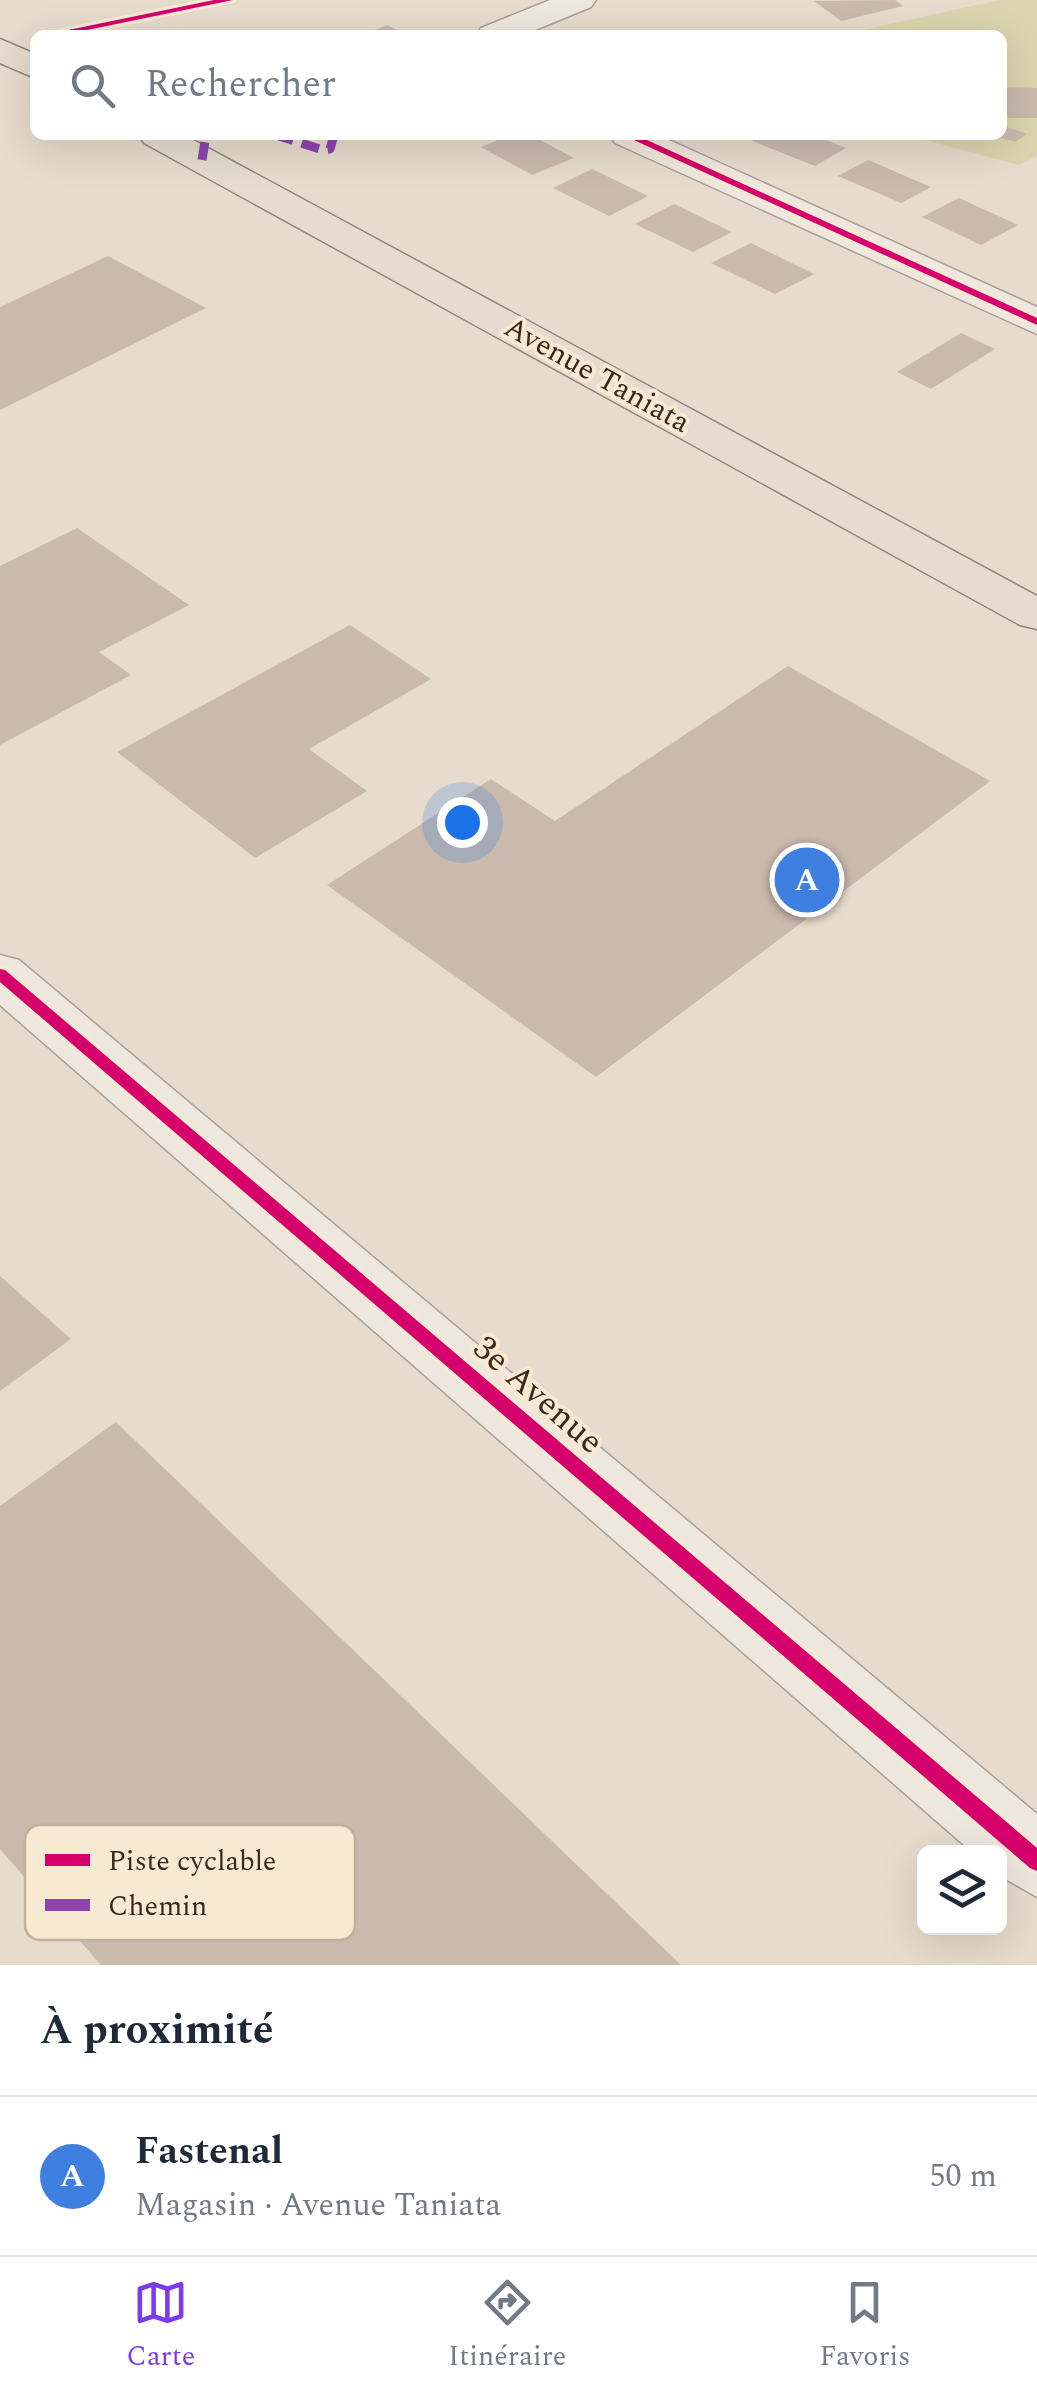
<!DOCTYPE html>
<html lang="fr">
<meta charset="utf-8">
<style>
:root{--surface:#fff;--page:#f6f6f7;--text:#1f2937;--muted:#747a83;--line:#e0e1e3;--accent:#7c3aed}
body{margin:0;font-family:Spectral,serif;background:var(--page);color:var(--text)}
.controls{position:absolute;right:30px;bottom:30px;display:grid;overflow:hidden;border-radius:15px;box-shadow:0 10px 40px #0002}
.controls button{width:90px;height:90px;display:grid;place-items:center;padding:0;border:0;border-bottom:2px solid var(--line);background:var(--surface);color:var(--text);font:50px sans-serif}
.you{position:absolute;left:462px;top:822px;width:35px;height:35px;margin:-25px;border:8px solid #fff;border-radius:50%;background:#1a73e8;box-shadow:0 0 0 15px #1a73e833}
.badge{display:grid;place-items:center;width:65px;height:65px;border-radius:50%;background:var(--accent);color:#fff;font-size:32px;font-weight:700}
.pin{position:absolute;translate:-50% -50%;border:5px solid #fff;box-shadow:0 2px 10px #0006}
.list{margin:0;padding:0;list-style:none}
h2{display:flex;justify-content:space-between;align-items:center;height:130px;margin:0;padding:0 40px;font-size:42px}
h2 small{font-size:32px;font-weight:400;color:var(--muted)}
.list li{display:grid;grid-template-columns:65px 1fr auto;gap:30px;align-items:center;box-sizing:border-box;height:160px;padding:0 40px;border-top:2px solid var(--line)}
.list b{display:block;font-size:38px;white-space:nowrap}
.list p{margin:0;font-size:32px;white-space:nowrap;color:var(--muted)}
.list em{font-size:32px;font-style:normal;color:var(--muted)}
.icon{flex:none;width:55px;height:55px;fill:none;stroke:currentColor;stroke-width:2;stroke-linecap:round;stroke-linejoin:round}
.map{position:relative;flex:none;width:1037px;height:1965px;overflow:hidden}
.search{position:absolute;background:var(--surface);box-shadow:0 10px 40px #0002;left:30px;right:30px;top:30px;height:110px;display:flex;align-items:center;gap:25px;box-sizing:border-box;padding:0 35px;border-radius:15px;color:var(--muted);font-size:38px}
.sheet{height:290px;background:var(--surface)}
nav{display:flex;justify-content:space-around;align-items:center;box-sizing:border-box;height:140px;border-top:2px solid var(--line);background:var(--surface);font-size:28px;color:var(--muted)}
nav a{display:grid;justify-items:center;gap:5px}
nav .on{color:var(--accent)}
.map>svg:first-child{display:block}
</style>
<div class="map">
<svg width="1037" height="1965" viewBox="0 0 1037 1965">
<rect width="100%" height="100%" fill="#e6dbcc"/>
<path fill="#dad5ad" d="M1000,0H1037V156L1019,165L906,135H1002V35H840Z"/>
<path fill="#cab9ad" d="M895,0L903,6L841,21L814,1Z
M387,25L409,35H363Z
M1002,87L1037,88V118H1002Z
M1006,127L1027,134L1015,142L1002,138Z
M511,135H531L574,158L532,175L481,147Z
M763,135H814L846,148L815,166L752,141Z
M868,160L931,187L901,203L838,176Z
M592,169L648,196L609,216L553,188Z
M959,198L1018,225L981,245L922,217Z
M674,204L732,232L693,252L635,224Z
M751,243L814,274L775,294L711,263Z
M108,256L206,308L0,410V307Z
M961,333L995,349L931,389L897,372Z
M77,528L189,605L99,652L131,675L0,745V566Z
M350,625L431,679L309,749L367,791L255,858L117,752Z
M788,666L990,781L596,1077L327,885L491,779L555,821Z
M0,1276L71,1339L0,1391Z
M116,1422L681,1965H101L0,1849V1506Z"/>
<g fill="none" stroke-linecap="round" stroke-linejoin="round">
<defs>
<path id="minor" d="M550,0H596L591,7L523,35H476L481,28Z
M610,135H658L1037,307V334L615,143Z
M0,955L19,960L1037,1814V1897L1000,1876V1852H972L0,1005Z"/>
<path id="major" d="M0,39L35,54V78L0,63Z
M139,135H184L1037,596V629L1020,625L144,143Z"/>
</defs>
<use href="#minor" stroke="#aba095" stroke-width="3"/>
<use href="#major" stroke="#91867c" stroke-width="3"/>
<use href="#minor" fill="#eee7de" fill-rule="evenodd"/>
<use href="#major" fill="#e5dccf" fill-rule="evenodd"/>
<path stroke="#8e44ad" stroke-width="9" stroke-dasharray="18 9" stroke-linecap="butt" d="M276,135L323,150L330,149L334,135
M202,160L206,135"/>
<defs>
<path id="cycleway" d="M214,0H233L63,35H44Z
M623,135H636L1037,318V325Z
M0,969L5,970L1037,1848V1871L1030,1868L0,982Z"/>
</defs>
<use href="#cycleway" stroke="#f8e9d2" stroke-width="6"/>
<use href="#cycleway" fill="#d6006c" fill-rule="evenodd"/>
</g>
<g text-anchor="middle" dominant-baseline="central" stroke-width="8" stroke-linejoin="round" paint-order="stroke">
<g font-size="30" fill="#3b281d" stroke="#f8e9d2">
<text transform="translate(597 375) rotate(29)">Avenue Taniata</text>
</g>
<g font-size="35" fill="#3b281d" stroke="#f8e9d2">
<text transform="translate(538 1395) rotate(41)">3e Avenue</text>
</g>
</g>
<rect x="25" y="1825" width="330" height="115" rx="15" fill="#f8e9d2" stroke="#bfaf9c" stroke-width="2.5"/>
<rect x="45" y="1854" width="45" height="12" fill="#d6006c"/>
<rect x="45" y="1899" width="45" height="12" fill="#8e44ad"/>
<g font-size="28" fill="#3b281d">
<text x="108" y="1870">Piste cyclable</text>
<text x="108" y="1915">Chemin</text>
</g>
</svg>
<div class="controls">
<button><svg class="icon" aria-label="layers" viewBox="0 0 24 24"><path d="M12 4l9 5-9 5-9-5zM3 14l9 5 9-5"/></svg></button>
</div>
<div class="you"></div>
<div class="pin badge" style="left:807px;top:880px;background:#3f7fe0">A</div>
<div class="search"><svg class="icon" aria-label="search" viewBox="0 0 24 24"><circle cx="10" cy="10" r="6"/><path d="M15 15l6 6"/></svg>Rechercher</div>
</div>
<section class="sheet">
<h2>À proximité<small></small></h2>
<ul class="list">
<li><span class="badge" style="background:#3f7fe0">A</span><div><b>Fastenal</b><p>Magasin · Avenue Taniata</p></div><em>50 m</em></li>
</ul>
</section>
<nav>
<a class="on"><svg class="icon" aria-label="map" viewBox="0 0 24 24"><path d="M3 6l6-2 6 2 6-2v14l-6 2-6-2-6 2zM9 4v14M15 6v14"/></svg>Carte</a>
<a><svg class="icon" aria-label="directions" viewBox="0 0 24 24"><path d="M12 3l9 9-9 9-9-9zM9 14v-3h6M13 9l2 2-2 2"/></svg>Itinéraire</a>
<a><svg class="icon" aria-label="saved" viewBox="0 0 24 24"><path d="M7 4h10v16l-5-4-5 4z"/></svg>Favoris</a>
</nav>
